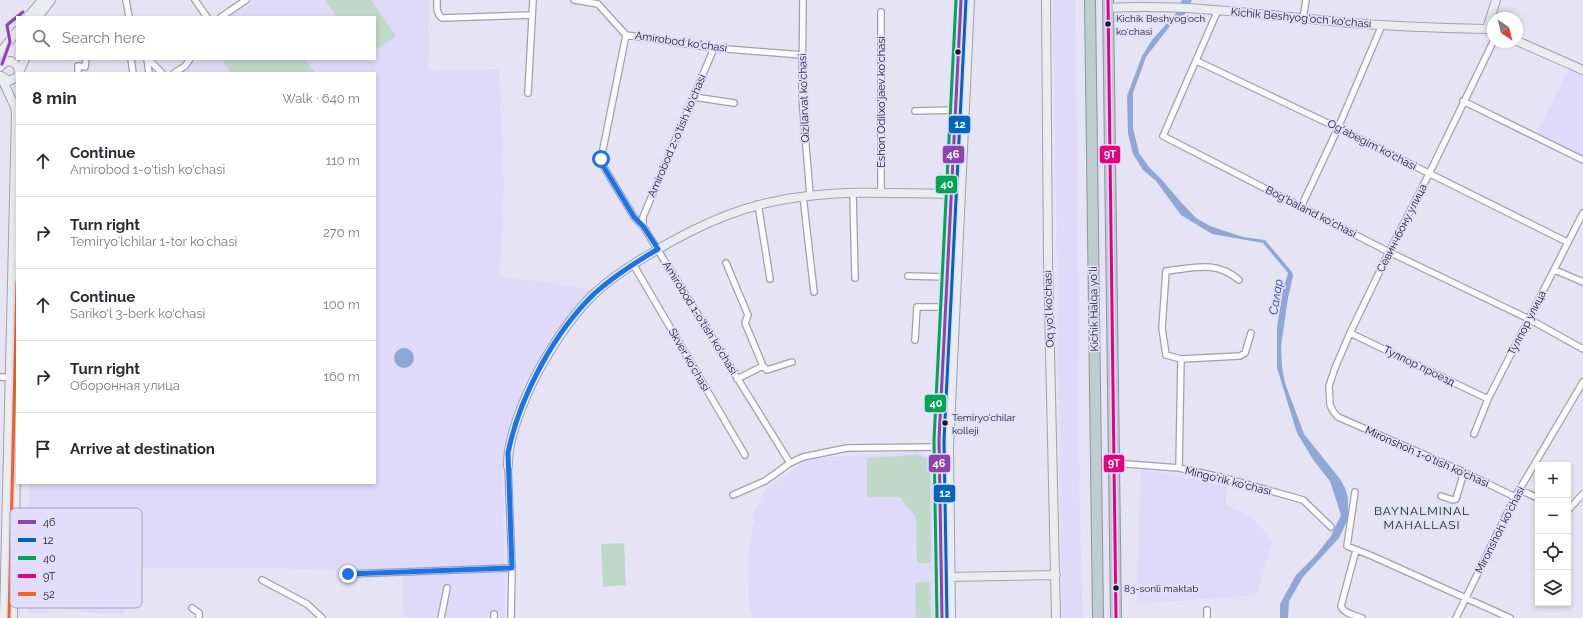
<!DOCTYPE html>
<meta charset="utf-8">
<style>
:root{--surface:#fff;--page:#f2f2f3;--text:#2b2b33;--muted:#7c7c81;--line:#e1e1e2}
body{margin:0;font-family:Raleway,sans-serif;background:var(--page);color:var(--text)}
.controls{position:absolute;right:12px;bottom:12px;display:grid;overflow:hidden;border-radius:0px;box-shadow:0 2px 6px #0003}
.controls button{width:36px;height:36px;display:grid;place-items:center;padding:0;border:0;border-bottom:1px solid var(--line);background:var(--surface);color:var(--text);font:20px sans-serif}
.compass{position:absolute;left:1487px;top:12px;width:36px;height:36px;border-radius:50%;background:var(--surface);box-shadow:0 2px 6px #0003;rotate:145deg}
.stop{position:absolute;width:12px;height:12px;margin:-9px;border:3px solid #1a73e8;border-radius:50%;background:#fff}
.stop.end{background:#1a73e8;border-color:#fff;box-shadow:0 1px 4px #0008}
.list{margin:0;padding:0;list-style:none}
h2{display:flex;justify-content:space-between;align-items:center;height:52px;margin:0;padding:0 16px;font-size:17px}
h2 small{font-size:13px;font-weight:400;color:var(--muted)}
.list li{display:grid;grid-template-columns:26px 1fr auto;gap:12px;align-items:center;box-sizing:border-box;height:72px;padding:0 16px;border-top:1px solid var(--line)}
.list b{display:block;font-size:15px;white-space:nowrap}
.list p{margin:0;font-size:13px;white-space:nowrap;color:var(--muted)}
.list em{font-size:13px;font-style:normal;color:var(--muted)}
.icon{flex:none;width:22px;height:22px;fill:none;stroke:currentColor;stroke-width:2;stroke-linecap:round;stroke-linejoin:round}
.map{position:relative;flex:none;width:1583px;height:618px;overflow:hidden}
.search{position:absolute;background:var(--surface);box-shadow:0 2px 6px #0003;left:16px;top:16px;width:360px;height:44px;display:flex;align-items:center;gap:10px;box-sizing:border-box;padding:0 14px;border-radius:0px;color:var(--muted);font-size:15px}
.panel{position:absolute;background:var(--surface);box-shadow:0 2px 6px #0003;left:16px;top:72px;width:360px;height:412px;border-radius:0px}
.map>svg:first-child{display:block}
</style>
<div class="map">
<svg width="1583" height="618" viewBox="0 0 1583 618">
<rect width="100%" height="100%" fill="#e6e3f4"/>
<path fill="#dfdaf9" d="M252,0H429L428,70L499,69L504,190L499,276L591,289L523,384L503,466L505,618H404L403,572L261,568H127L124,614L90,613L78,609L49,608L46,614L27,613L30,483H375V73H182L200,59H375V17H224Z
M1053,0H1075L1080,524L1083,618H1062Z
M1570,66L1583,72V157L1536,134Z
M918,452L932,458L934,618H752L749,601L748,561L755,511L766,489L809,458Z
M1141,469L1227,486L1226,505L1251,516L1273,542L1256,595L1137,604Z"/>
<path fill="#bed9c8" d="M325,0H371L396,36L375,50V17H337Z
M228,59H305L315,73H231L223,62Z
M918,455L930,460L931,563H917L916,517L899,497H867V458Z
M624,543L626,585L603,587L601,544Z
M930,582L931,618H916L915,583Z"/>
<path fill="#8ea7d7" d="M1182,0H1192L1185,14L1170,26L1146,57L1133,93V128L1139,153L1149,167L1162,180L1179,200L1196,218L1210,226L1243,237L1265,240L1292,272L1293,276L1288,298L1281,346L1282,367L1285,383L1304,434L1340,479L1345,488L1348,498V519L1339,538L1303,577L1289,601L1288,618H1280V604L1296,575L1316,555L1331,536L1341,515L1330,481L1314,461L1297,433L1277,368V327L1283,290L1288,273L1263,243L1212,234L1181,215L1156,181L1143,170L1133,154L1128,134L1127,96L1142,56L1152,40L1176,13Z
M394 358a10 10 0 1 1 20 0a10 10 0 1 1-20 0Z"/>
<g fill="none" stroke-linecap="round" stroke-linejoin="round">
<defs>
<path id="street" d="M126,0L129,17
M195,0L207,17
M437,0C437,6 436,14 442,18L532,15
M574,0L598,4L626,35L714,48L802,55
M803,0L802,97L810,195
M1218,10L1163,136L1389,252L1529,319L1583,349
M221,17L246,0
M1303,18L1306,0
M626,35L601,159L602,164L634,217L643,226L790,463
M1493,42L1429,174L1389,252L1350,333L1335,368L1329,386L1330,405L1333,411L1338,417L1464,472L1515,497
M131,59L133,73
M147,59L149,73
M148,59L162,73
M1197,61L1338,128L1567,242
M78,73V66L85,67L86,59
M174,73L185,66L190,59
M528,93L533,0
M694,97L734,103
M1463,101L1583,160
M915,111L955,110
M881,192V12
M853,193L855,278
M803,196L814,292
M758,204L770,279
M1301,207L1338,128L1382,25
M643,226V217L714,48
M726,263L748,315L745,323L763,366L737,379
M633,264L745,455
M1555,270L1583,282
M908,276L947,277
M1239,280C1216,260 1194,268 1166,271L1162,328L1166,355L1181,359L1240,356L1245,353L1251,333
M1350,333L1488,399
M915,340L917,307H945
M763,366L767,370L792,362
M0,377L17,378
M1474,434L1488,399L1583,213
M1114,463L1179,468L1225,478L1303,500L1331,527
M508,466L512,568L511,618
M1179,468L1181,359
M1520,490L1538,498
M1355,492L1347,546L1372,556L1510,618
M733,495L765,481L790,463L803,457L847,448L939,447
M1441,496L1453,500L1456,499L1464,472
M1568,510L1583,494
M1356,550L1341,606C1344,614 1355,615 1362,618
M348,574L512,568
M262,580L307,604L322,618
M192,608L199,613V618
M1207,610V618
M441,618L447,588
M494,618V614
M1456,618L1515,497L1583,382"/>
<path id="secondary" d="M1046,0L1048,261L1056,618
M1108,8C1185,4 1261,14 1338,22C1388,26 1438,28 1487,29L1493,31
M28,17L42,0
M38,17L51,0
M1487,29L1496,0
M1517,41L1583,70
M0,53L17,31
M0,67L5,62L11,61L18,66L19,73
M19,72L25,59
M1,76L9,81L17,77
M1,77L15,107L16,114L4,618
M508,466C507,435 530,383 547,356C560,334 575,312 594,294C611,278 631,265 650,254C701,223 749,202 808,196C857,190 906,194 956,194
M945,577L1056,575
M13,618L17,426
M942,618L939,440L961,0
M951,618L949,447L970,0"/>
<path id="highway" d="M1090,0L1098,618
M1108,0L1116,618"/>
</defs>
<use href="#street" stroke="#a29fac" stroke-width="8"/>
<use href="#secondary" stroke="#a29fac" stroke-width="10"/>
<use href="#highway" stroke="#8897a0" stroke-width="12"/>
<use href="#street" stroke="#fbfbfd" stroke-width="5.5"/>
<use href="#secondary" stroke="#e9edf0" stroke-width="8"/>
<use href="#highway" stroke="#bdcdd0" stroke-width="10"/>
<defs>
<path id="bus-1" d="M2,64L10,42L7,25L23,12
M942,618L939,440L961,0"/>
<path id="bus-2" d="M947,618L944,440L966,0"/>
<path id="bus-3" d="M937,618L934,440L956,0"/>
<path id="bus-4" d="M1108,0L1116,618"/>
<path id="bus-5" d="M9,618L17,282"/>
</defs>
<use href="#bus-1" stroke="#e2ddfa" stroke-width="6"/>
<use href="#bus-2" stroke="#e2ddfa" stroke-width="6"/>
<use href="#bus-3" stroke="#e2ddfa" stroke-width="6"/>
<use href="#bus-4" stroke="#e2ddfa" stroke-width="6"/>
<use href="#bus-5" stroke="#e2ddfa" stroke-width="6"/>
<use href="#bus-1" stroke="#8e44ad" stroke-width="3"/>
<use href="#bus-2" stroke="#0065bd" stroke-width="3"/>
<use href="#bus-3" stroke="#00a651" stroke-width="3"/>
<use href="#bus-4" stroke="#e5007d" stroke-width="3"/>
<use href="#bus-5" stroke="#f26522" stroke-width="3"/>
</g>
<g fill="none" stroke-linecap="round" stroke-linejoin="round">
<path stroke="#1a73e8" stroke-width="5" d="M348,574L512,568L508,453C519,398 554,332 595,293C614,276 636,262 658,249L643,226L634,217L602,164L601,159"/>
</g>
<g fill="#1b1825" stroke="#e2ddfa" stroke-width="1.5">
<circle cx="1108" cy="24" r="3.5"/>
<circle cx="958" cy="52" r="3.5"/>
<circle cx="945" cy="423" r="3.5"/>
<circle cx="1116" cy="588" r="3.5"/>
</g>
<g text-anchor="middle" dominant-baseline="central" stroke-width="3.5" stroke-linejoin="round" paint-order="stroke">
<g font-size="10" fill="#1b1825" stroke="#e2ddfa" text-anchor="start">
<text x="1116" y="18">Kichik Beshyogʻoch<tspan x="1116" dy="13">koʻchasi</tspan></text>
<text x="952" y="417">Temiryo'chilar<tspan x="952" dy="13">kolleji</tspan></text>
<text x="1124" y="588">83-sonli maktab</text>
</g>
<g font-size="11" fill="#1b1825" stroke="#e2ddfa">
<text transform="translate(1301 18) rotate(5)">Kichik Beshyog'och ko'chasi</text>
<text transform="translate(681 42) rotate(8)">Amirobod ko'chasi</text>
<text transform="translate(804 98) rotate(-92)">Qizilarvat ko'chasi</text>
<text transform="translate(881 102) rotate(-90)">Eshon Odilxo'jaev ko'chasi</text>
<text transform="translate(677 136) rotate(-67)">Amirobod 2-o'tish ko'chasi</text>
<text transform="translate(1372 145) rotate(27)">Og'abegim ko'chasi</text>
<text transform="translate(1311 212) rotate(27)">Bog'baland ko'chasi</text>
<text transform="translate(1402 228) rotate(-63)">Севинчбону улица</text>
<text transform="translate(1049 309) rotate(-92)">Oq yo'l ko'chasi</text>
<text transform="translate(1094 309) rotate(-91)">Kichik Halqa yo'li</text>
<text transform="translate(700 318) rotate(58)">Amirobod 1-o'tish ko'chasi</text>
<text transform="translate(1527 323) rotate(-63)">Тулпор улица</text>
<text transform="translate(689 360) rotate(60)">Skver ko'chasi</text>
<text transform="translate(1419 366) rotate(26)">Тулпор проезд</text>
<text transform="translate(1427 457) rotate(24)">Mironshoh 1-o'tish ko'chasi</text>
<text transform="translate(1228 481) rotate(14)">Mingo'rik ko'chasi</text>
<text transform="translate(1500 530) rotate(-63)">Mironshoh ko'chasi</text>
</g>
<g font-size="12" font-style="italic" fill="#16418a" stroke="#e2ddfa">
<text transform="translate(1276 297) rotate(-81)">Салар</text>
</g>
<g font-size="12" letter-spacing="1" fill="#0b3900" stroke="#e2ddfa">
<text x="1422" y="511">BAYNALMINAL<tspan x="1422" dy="14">MAHALLASI</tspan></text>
</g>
</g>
<rect x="10" y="508" width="132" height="100" rx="6" fill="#e2ddfa" stroke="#a6a2ba" stroke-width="1"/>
<rect x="18" y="520" width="18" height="4" fill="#8e44ad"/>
<rect x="18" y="538" width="18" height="4" fill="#0065bd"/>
<rect x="18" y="556" width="18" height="4" fill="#00a651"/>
<rect x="18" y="574" width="18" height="4" fill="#e5007d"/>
<rect x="18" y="592" width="18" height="4" fill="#f26522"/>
<g font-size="11" fill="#1b1825">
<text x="43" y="526">46</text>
<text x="43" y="544">12</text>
<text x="43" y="562">40</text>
<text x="43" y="580">9Т</text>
<text x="43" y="598">52</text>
</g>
<g stroke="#e2ddfa" stroke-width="1.5">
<rect x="948" y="115" width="23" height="19" rx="4" fill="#0065bd"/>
<rect x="942" y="145" width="23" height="19" rx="4" fill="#8e44ad"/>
<rect x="1099" y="145" width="22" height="19" rx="4" fill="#e5007d"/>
<rect x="935" y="175" width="23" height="19" rx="4" fill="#00a651"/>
<rect x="924" y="394" width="23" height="19" rx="4" fill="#00a651"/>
<rect x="928" y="454" width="23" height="19" rx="4" fill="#8e44ad"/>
<rect x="1103" y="454" width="22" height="19" rx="4" fill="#e5007d"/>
<rect x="933" y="484" width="23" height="19" rx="4" fill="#0065bd"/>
</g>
<g font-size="11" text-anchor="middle" font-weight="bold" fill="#fff">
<text x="960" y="128">12</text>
<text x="953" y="158">46</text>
<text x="1110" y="158">9Т</text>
<text x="947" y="188">40</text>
<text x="936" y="407">40</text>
<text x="939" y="467">46</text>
<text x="1114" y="467">9Т</text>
<text x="945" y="497">12</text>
</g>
</svg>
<div class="controls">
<button>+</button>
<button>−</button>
<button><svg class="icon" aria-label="locate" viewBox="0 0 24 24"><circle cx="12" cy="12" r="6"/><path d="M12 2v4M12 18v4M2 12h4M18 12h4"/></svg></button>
<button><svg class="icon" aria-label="layers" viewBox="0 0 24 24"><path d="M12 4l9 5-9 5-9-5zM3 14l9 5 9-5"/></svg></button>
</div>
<svg class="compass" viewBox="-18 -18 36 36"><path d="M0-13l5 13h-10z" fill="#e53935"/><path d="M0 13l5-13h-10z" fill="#7c7c81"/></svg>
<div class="stop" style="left:601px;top:159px"></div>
<div class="stop end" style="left:348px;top:574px"></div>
<div class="search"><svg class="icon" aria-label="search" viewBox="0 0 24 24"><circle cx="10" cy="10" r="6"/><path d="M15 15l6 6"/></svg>Search here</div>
<section class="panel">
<h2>8 min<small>Walk · 640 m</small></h2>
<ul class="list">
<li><svg class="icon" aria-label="ahead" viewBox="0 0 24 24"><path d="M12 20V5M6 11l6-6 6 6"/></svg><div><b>Continue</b><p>Amirobod 1-o'tish ko'chasi</p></div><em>110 m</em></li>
<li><svg class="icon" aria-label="right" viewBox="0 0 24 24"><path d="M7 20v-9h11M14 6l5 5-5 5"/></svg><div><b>Turn right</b><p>Temiryo‘lchilar 1-tor koʻchasi</p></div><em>270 m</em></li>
<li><svg class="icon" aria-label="ahead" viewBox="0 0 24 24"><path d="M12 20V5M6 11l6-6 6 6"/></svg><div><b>Continue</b><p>Sariko'l 3-berk ko'chasi</p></div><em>100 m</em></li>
<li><svg class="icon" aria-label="right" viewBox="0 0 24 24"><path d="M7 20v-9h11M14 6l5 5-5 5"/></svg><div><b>Turn right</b><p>Оборонная улица</p></div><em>160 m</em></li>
<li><svg class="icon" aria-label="arrive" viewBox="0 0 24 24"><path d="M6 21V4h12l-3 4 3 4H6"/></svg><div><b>Arrive at destination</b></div></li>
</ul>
</section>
</div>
